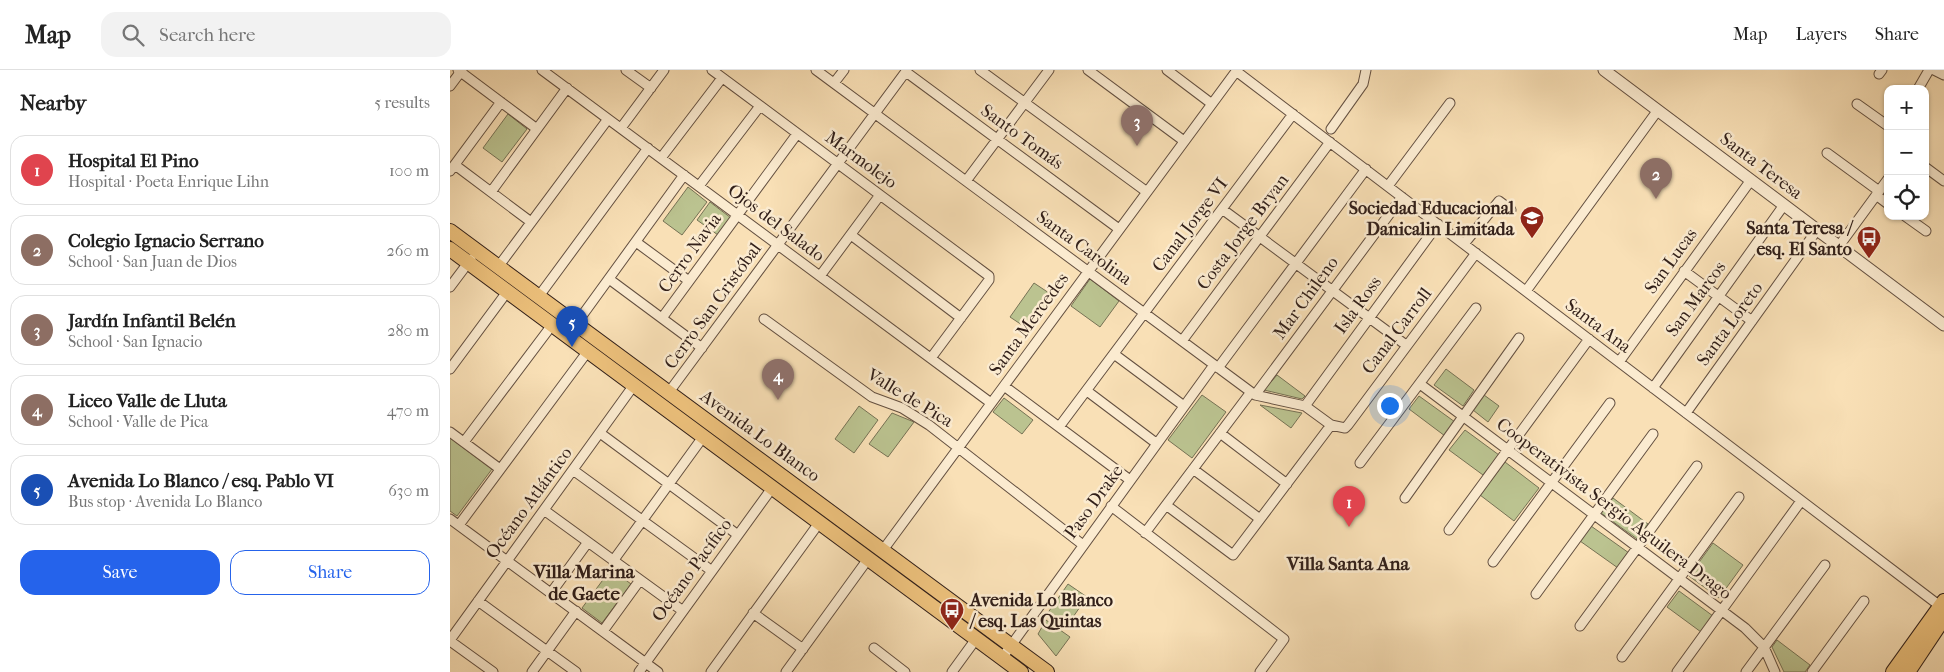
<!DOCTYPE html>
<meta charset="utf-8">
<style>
:root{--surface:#fff;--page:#f2f2f2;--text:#222;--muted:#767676;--line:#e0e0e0;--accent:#2563eb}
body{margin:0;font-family:"IM FELL French Canon",serif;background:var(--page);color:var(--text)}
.controls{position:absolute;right:15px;top:15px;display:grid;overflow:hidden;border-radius:10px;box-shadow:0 1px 4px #0004}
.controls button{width:45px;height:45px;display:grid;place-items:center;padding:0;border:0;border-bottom:1px solid var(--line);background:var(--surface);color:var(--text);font:25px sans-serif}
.you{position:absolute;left:939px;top:335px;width:18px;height:18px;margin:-12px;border:4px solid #fff;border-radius:50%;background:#1a73e8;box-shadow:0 0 0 8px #1a73e833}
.badge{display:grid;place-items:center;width:32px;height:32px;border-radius:50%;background:var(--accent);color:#fff;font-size:16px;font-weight:700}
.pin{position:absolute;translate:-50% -41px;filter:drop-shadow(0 1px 2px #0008)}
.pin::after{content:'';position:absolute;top:26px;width:18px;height:15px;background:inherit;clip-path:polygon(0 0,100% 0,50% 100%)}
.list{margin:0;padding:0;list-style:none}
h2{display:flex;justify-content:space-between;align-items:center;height:65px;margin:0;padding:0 20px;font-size:21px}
h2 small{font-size:16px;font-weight:400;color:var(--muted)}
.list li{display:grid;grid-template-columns:32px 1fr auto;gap:15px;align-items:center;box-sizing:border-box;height:70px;margin:0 10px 10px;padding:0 10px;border:1px solid var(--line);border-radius:15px}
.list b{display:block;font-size:19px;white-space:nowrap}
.list p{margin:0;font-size:16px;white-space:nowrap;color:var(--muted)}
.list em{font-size:16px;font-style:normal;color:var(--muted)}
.actions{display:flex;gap:10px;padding:15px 20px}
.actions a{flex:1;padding:11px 0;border:1px solid var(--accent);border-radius:15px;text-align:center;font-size:18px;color:var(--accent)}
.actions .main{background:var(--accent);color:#fff}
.icon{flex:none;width:28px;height:28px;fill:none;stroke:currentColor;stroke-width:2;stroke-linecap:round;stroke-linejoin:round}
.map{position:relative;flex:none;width:1494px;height:602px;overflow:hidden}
header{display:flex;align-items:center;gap:30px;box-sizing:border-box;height:70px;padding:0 25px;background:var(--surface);border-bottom:1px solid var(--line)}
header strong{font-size:24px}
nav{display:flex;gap:28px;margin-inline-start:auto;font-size:18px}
.search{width:350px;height:45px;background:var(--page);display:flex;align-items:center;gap:12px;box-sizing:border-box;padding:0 18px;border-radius:15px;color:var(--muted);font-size:19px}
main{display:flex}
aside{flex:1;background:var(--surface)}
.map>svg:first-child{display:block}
</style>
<header>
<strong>Map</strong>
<div class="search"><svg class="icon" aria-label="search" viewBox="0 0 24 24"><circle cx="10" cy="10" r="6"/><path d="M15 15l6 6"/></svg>Search here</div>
<nav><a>Map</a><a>Layers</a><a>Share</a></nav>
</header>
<main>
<aside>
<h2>Nearby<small>5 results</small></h2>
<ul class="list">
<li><span class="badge" style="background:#e0444e">1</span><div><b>Hospital El Pino</b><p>Hospital · Poeta Enrique Lihn</p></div><em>100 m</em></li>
<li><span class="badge" style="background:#8d6e63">2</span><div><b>Colegio Ignacio Serrano</b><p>School · San Juan de Dios</p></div><em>260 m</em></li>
<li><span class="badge" style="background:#8d6e63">3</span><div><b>Jardín Infantil Belén</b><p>School · San Ignacio</p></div><em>280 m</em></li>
<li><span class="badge" style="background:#8d6e63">4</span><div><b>Liceo Valle de Lluta</b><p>School · Valle de Pica</p></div><em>470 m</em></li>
<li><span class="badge" style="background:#1a4fb4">5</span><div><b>Avenida Lo Blanco / esq. Pablo VI</b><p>Bus stop · Avenida Lo Blanco</p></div><em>630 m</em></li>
</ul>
<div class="actions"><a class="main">Save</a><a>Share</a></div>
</aside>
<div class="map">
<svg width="1494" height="602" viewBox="0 0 1494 602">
<rect width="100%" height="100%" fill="#f9e0b6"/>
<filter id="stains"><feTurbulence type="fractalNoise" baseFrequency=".004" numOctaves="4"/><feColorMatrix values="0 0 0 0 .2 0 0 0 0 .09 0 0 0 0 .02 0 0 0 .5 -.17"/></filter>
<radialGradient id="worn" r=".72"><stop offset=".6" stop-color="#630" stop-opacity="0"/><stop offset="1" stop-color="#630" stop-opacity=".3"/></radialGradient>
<path fill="#bbc390" stroke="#767255" d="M58,44L77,59L52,92L33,78Z
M238,117L257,132L232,165L213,151Z
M260,132L281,148L268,165L247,150Z
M640,209L669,231L650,257L621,236Z
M584,213L602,225L578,259L560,247Z
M996,299L1024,320L1013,336L984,315Z
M827,305L855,326L852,329L814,320Z
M752,325L776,342L742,388L718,370Z
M1034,325L1049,336L1038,352L1023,340Z
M969,326L1005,352L995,366L959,339Z
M554,328L583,350L572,364L543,342Z
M810,335L852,343L841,358Z
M409,336L428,350L404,383L385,369Z
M442,343L464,352L438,387L419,374Z
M1015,360L1049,385L1033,405L999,380Z
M0,368L42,399L7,446L0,441Z
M1055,392L1089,418L1064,451L1030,425Z
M1163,428L1198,454L1187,469L1151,443Z
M1141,456L1179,483L1168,498L1130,471Z
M1263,473L1293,495L1269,528L1239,506Z
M161,499L181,514L152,553L132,538Z
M618,514L637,527L616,557L597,544Z
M1229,521L1263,546L1251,562L1217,537Z
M596,550L620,567L606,586L588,564Z
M1327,570L1360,595L1355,602H1334L1322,577Z"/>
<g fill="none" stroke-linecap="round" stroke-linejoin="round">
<defs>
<path id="minor" d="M8,0L87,59
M92,0L541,333
M176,0L201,18
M262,0L539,206V210L481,288
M366,0L801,322L805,325L855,336L881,355L895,358L898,355L1026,183
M530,0L697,122
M638,0L734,71
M717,0L762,34
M1484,0L1494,5
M786,1L1490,536
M456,2L669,159
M1429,4L1432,0
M384,13L394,0
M0,16L12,0
M1468,19L1479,0
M1407,34L1438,56
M171,58L214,0
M881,59L913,14L916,0
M1377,83L1429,121
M211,88L272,8
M5,95L81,152
M1475,97L1494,111
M0,101L51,32
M516,111L599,0
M249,116L310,36
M938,116L1000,33
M41,122L117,18
M1426,125L1438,134
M772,139L956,275
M1455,146L1476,161
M401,165L511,248
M186,172L239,211
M1014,174L1049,131L1061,140
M1389,176L1438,109
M48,197L158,49
M1234,201L1302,251
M370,206L430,125
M159,209L252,278
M0,217L21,189
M1076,221L1208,40
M89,226L198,78
M212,248L347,64
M314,249L422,327L452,338L479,355L633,475
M126,254L234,105
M732,271L880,72
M664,284L734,336
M1169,292L1301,110
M768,298L916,99
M0,299L57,222
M970,314L1295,558L1314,577L1325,602
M554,316L680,410
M1203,318L1334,135
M637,321L706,373
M219,322L457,0
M805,325L952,127
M855,336L988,154
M1236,343L1367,160
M609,357L843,44
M0,362L50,399
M150,363L288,465
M770,363L837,414
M14,372L102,255
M910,393L1026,238
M743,399L810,449
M123,400L262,501
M955,428L1069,268
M716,435L783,485L881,355
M661,436L834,569L810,602
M94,440L233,541
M0,449L208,602
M9,455L138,281
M999,460L1139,269
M695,463L801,322
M433,480L787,0
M163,491L253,367
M1043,492L1160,333
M101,523L138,472
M1086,524L1203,364
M28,531L126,602
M303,543L353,579
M1130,556L1247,396
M153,561L190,510
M0,570L184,315
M0,571L43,602
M424,578L455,602
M1172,587L1289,427
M552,588L764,295
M82,602L126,541
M189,602L322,418
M261,602L369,453
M336,602L418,489
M502,602L526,569
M1227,602L1351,431
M1296,602L1375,495
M1362,602L1414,531"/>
<path id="tertiary" d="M1154,0L1494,255"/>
<path id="primary" d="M0,161L597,602
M0,179L571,602
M1443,602L1494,531
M1458,602L1494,548"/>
</defs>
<use href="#minor" stroke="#645041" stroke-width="11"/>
<use href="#tertiary" stroke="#645041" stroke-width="13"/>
<use href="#primary" stroke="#32201a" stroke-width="16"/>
<use href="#minor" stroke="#fbebd0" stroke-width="9"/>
<use href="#tertiary" stroke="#fbebd0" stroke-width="11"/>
<use href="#primary" stroke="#ecc07b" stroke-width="14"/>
</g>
<defs>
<symbol id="school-pin" viewBox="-11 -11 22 30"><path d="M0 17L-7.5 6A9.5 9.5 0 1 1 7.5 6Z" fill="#8f2418" stroke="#fbebd0"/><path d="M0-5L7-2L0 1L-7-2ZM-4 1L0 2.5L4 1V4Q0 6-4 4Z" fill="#fff"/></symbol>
<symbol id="bus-pin" viewBox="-11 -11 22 30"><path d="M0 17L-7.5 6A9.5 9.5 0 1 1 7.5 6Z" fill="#8f2418" stroke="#fbebd0"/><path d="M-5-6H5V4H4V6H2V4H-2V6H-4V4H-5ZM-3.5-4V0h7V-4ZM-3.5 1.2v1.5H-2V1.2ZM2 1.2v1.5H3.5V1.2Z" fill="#fff"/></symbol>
</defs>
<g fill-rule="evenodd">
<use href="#school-pin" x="1068" y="134" width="28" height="38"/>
<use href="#bus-pin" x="1405" y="154" width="28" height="38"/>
<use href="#bus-pin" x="488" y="526" width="28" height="38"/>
</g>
<g text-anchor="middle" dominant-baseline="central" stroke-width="5" stroke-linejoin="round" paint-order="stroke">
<g font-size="18" fill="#32201a" stroke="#fbebd0">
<text transform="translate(572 67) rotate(36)">Santo Tomás</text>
<text transform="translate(411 90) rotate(36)">Marmolejo</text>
<text transform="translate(1311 96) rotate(37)">Santa Teresa</text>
<text transform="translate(326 153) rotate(37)">Ojos del Salado</text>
<text transform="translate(740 155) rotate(-53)">Canal Jorge VI</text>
<text transform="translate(793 162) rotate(-53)">Costa Jorge Bryan</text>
<text transform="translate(634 178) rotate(36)">Santa Carolina</text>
<text transform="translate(240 183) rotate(-54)">Cerro Navia</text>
<text transform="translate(1221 191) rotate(-54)">San Lucas</text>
<text transform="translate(856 228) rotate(-54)">Mar Chileno</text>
<text transform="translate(1246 229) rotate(-54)">San Marcos</text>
<text transform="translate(908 235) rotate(-54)">Isla Ross</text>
<text transform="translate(263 236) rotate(-54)">Cerro San Cristóbal</text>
<text transform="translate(579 254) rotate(-54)">Santa Mercedes</text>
<text transform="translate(1280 254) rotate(-54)">Santa Loreto</text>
<text transform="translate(1148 256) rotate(37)">Santa Ana</text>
<text transform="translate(947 261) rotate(-53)">Canal Carroll</text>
<text transform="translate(460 328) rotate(31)">Valle de Pica</text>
<text transform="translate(310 366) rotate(36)">Avenida Lo Blanco</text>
<text transform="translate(644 432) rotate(-54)">Paso Drake</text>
<text transform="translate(79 433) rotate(-54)">Océano Atlántico</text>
<text transform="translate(1164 439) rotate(37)">Cooperativista Sergio Aguilera Drago</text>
<text transform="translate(242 500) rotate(-54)">Océano Pacífico</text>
</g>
<g font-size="18" font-weight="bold" fill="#32201a" stroke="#fbebd0" text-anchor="end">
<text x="1064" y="138">Sociedad Educacional<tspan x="1064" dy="21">Danicalin Limitada</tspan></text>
<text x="1402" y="158">Santa Teresa /<tspan x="1402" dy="21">esq. El Santo</tspan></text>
<text x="520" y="530" text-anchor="start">Avenida Lo Blanco<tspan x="520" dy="21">/ esq. Las Quintas</tspan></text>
</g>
<g font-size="19" font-weight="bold" fill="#32201a" stroke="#fbebd0">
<text x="898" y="494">Villa Santa Ana</text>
<text x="134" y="502">Villa Marina<tspan x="134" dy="22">de Gaete</tspan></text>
</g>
</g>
<rect width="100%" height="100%" filter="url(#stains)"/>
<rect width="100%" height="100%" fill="url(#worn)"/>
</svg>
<div class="controls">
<button>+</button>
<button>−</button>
<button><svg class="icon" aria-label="locate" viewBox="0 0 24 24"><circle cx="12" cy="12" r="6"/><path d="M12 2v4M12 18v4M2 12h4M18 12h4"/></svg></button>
</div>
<div class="you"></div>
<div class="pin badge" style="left:899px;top:457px;background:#e0444e">1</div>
<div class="pin badge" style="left:1206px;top:129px;background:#8d6e63">2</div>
<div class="pin badge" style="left:687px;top:76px;background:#8d6e63">3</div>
<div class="pin badge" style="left:328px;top:330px;background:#8d6e63">4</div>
<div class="pin badge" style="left:122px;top:277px;background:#1a4fb4">5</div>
</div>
</main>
